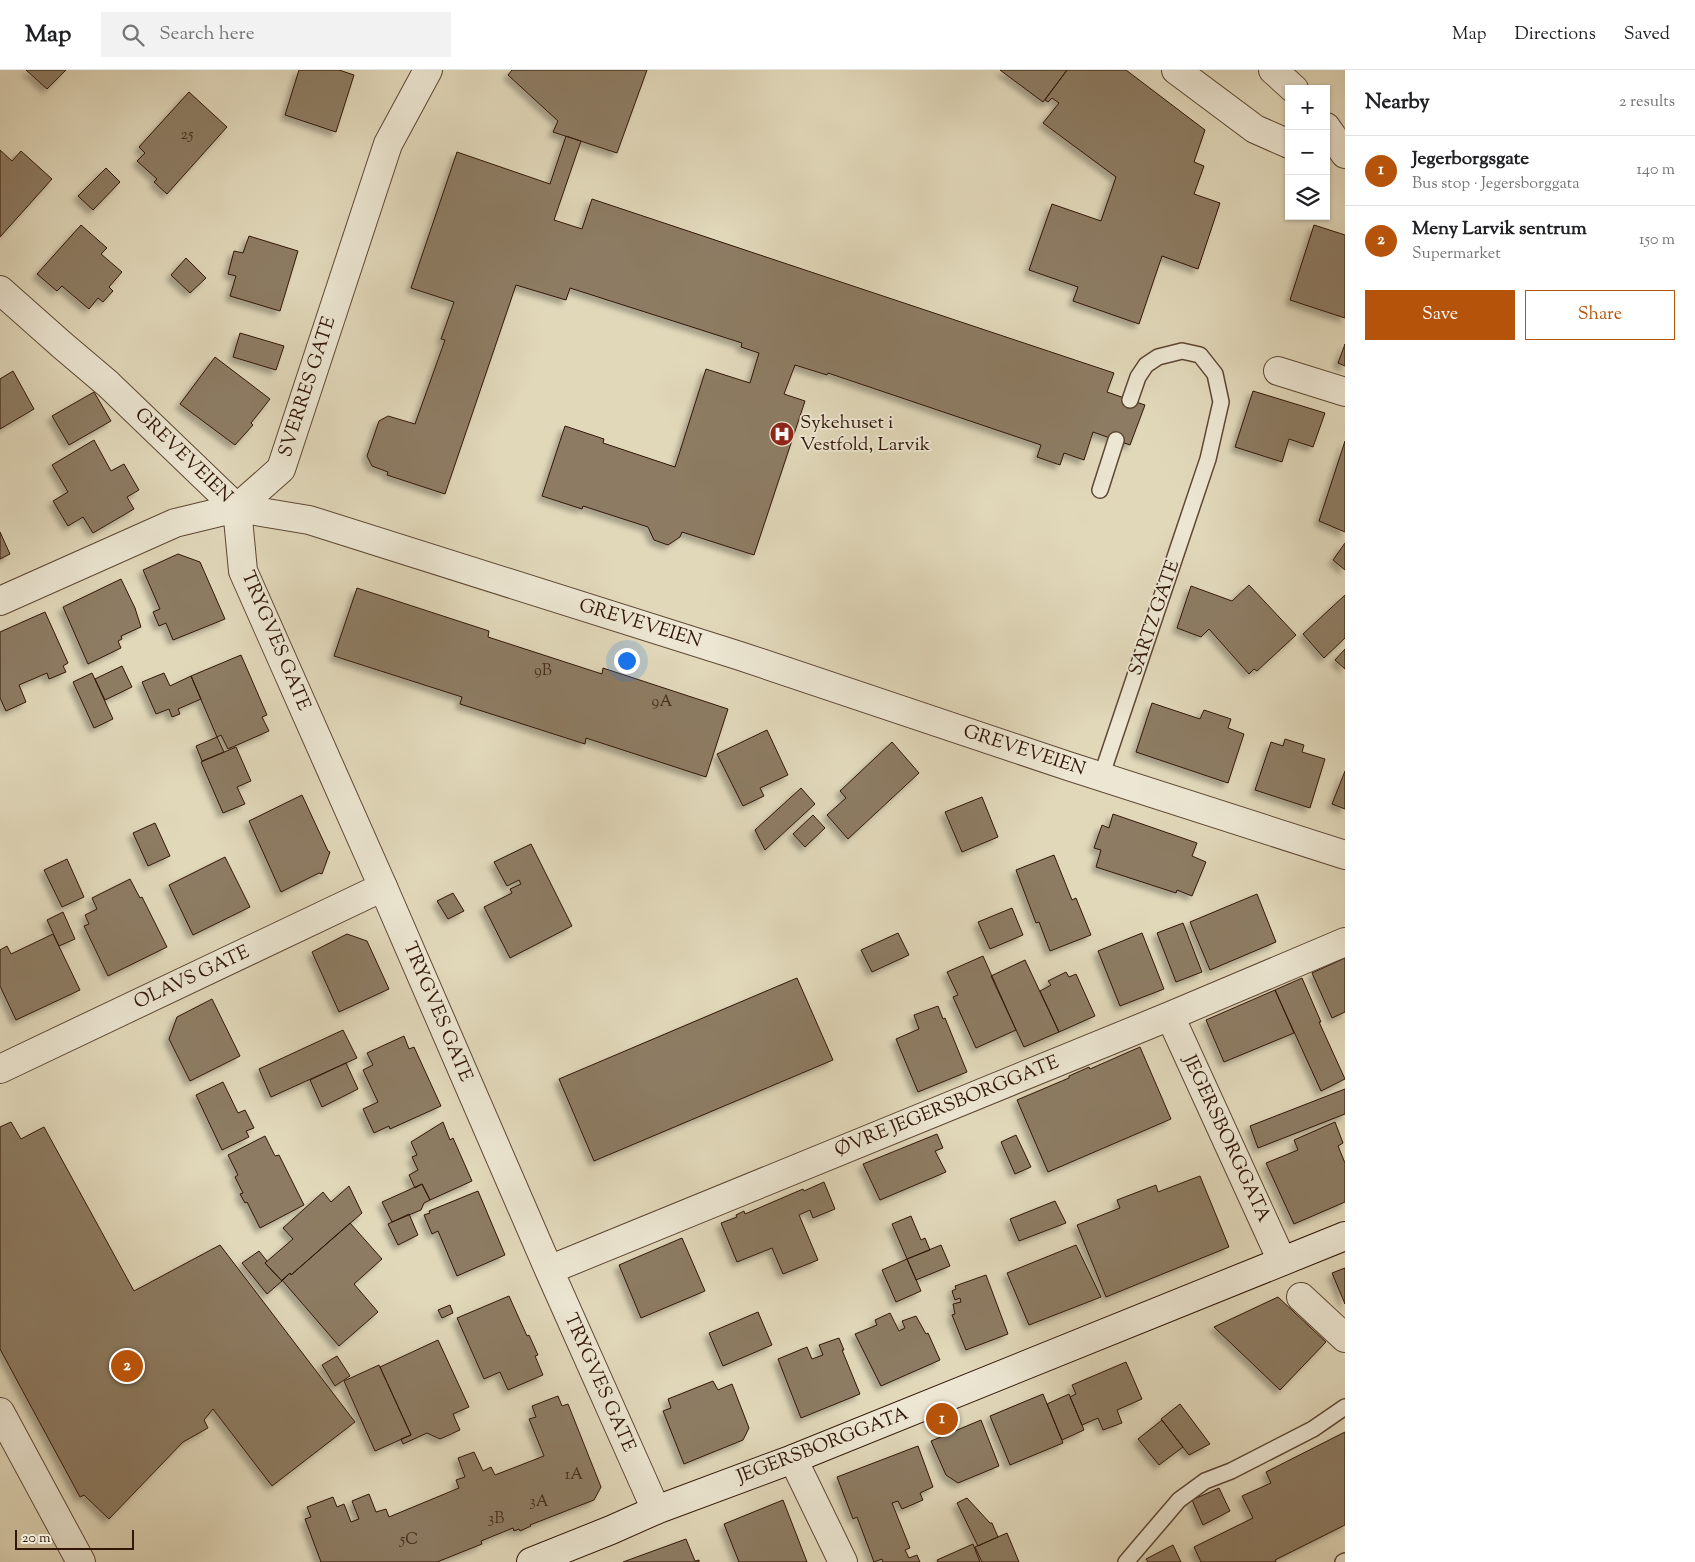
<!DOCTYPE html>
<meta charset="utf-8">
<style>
:root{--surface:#fff;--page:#f2f2f2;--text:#202124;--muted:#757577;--line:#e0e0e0;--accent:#b45309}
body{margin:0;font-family:"Sorts Mill Goudy",serif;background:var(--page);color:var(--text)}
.controls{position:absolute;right:15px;top:15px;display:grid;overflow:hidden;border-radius:0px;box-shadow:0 1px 4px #0004}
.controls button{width:45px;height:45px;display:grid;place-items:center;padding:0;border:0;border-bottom:1px solid var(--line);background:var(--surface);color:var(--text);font:25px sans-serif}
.scale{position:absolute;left:15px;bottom:12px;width:119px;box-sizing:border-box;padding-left:5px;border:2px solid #321707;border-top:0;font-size:14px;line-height:18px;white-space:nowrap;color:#321707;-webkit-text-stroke:4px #ece6d2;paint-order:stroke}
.you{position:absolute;left:626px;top:590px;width:18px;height:18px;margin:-12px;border:4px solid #fff;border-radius:50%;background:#1a73e8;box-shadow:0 0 0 8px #1a73e833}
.badge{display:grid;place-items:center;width:32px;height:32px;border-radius:50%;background:var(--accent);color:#fff;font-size:16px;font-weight:700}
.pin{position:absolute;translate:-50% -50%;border:2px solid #fff;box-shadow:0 1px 5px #0006}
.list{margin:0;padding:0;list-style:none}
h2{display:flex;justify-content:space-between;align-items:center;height:65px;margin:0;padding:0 20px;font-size:21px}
h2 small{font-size:16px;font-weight:400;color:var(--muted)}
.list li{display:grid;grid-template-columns:32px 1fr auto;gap:15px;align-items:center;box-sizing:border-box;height:70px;padding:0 20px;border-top:1px solid var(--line)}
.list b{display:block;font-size:19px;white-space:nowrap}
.list p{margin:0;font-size:16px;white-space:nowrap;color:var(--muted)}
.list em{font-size:16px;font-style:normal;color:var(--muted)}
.actions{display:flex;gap:10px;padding:15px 20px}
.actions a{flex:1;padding:11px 0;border:1px solid var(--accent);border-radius:0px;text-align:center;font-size:18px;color:var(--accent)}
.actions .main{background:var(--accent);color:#fff}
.icon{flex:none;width:28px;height:28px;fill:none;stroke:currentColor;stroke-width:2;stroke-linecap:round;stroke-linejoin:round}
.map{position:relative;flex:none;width:1345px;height:1492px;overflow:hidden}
header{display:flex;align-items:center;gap:30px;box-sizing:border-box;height:70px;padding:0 25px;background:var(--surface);border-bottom:1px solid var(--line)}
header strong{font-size:24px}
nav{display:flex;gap:28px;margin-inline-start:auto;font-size:18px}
.search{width:350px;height:45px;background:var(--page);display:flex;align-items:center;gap:12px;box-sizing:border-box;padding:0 18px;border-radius:0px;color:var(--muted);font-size:19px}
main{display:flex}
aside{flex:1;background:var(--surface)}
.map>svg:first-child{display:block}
</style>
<header>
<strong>Map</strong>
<div class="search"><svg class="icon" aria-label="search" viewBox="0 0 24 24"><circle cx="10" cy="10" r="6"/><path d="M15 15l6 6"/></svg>Search here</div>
<nav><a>Map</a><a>Directions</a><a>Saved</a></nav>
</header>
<main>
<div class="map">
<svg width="1345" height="1492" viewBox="0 0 1345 1492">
<defs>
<filter id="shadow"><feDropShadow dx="-4.5" dy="4.5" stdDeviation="2.5" flood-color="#0004"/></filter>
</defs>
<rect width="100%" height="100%" fill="#e1d8ba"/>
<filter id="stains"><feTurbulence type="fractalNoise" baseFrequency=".004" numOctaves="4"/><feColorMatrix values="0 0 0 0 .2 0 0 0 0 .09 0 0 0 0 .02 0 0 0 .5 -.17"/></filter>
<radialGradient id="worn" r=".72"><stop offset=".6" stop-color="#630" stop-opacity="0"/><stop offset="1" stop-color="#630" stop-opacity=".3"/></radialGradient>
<path fill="#8d7b64" stroke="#321707" filter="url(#shadow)" d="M26,0H66L47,19Z
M299,0H339L354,5L336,62L285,45Z
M512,0H647L617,83L553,62L558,51L508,5Z
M1000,0H1067L1043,32Z
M1067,0H1126L1205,60L1194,92L1204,96L1194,124L1220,133L1198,199L1162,186L1139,254L1073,231L1078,217L1029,200L1052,134L1101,151L1116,107L1043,53L1059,33L1052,28L1048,32L1045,30Z
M189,22L227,57L167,124L154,112L157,109L137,91L145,83L139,77Z
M566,66L581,71L554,150L582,159L592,129L1114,303L1107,322L1145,335L1130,375L1093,362L1084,390L1064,383L1060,395L1037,387L1041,375L828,303L827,305L795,295L784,324L805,331L754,485L682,462L680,467L668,475L654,470L648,457L583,436L582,439L542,426L565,356L604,369L603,373L675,397L706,299L750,313L759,283L741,277L742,273L570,218L566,230L516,215L445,424L387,405L388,402L372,396L367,386L379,351L388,346L415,354L445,270L441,269L454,232L411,218L457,82L550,114Z
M0,80L12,91L21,81L52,109L0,167Z
M106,98L120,112L93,140L78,126Z
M81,155L107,178L101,184L122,202L109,217L113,221L103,232L98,228L89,239L62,216L57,221L37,204Z
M1314,155L1345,165V248L1290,230Z
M249,166L298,181L280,241L230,226L236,206L228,204L234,181L243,183Z
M186,188L206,208L190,223L171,205Z
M240,263L284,276L276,300L233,287Z
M1345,274V296L1338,293Z
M215,287L270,329L251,353L253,355L235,375L180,334Z
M13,301L34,339L0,359V309Z
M1253,321L1325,343L1313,377L1289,369L1282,392L1235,377Z
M94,322L111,351L69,375L52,346Z
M94,370L111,401L124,394L139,420L127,427L134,439L93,463L83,447L68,456L53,431L68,422L52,395Z
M1345,371V462L1319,451Z
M0,462L10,484L0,489Z
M1345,473V500L1333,490Z
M178,484L200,492L225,549L173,570L166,553L159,556L153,542L160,539L143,500Z
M121,509L135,538L141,557L121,566L122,569L118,571L121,578L88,594L63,537Z
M1249,515L1296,565L1257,601L1254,599L1249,604L1209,559L1201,567L1177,558L1191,516L1232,531Z
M357,518L489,561L488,567L602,604L603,598L728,639L706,707L586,668L585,674L460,634L462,627L334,586Z
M1345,525V568L1324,588L1303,564Z
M45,542L68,593L63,596L66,602L49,609L47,603L19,615L26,632L6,641L0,628V562Z
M1345,579V599L1335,590Z
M241,585L267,645L262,647L269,661L228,679L221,665L217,667L191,606Z
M122,596L132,617L105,630L95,609Z
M92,603L113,649L94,658L73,612Z
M164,603L170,616L191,606L201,629L178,639L180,644L172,647L169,639L156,644L142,612Z
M1152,633L1200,649L1204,640L1231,649L1228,658L1244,664L1228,713L1136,682Z
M767,660L788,705L760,718L764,726L743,736L717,684Z
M217,667L224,682L202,691L196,676Z
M1285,669L1304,675L1302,682L1325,689L1310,738L1255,720L1271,672L1283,676Z
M892,672L919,703L848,769L827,745L846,728L840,721Z
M236,677L251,711L237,717L245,734L223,743L201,692Z
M1345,701V739L1332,734Z
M801,718L815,734L765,780L755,760Z
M302,725L328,781L330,782L322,804L319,803L281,822L249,751Z
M982,727L998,767L962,782L945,742Z
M1113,744L1197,773L1192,786L1206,792L1192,826L1177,820L1176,823L1096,797L1101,780L1094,778L1102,755L1109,758Z
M813,745L825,758L805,777L793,764Z
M155,753L170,786L148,796L133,763Z
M531,774L572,856L510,888L484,837L512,823L510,819L521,814L519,810L507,816L494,792Z
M1054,785L1072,830L1076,828L1091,865L1050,881L1039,852L1036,853L1016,800Z
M225,787L250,837L193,865L169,815Z
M67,789L84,827L62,837L44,800Z
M130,809L140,828L142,827L167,877L108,906L84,856L89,854L85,845L97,839L92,828Z
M453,823L464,841L448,849L437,831Z
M1257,824L1276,872L1210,900L1190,852Z
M1012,838L1023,865L990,879L978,852Z
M63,842L75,869L59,876L47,850Z
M1183,853L1202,902L1176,912L1157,863Z
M898,863L909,885L872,902L861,880Z
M1142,863L1164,919L1120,936L1098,881Z
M53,864L80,920L16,950L0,916V880L7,876L11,884Z
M347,864L367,871L389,919L339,942L312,882Z
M983,886L1016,960L976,978L953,927L958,925L947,902Z
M1345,888V942L1332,948L1312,903Z
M1025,890L1059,962L1024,977L991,906Z
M1066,902L1069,907L1076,904L1095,946L1059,962L1040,921L1051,915L1048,911Z
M797,908L833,990L594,1091L559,1009Z
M1302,908L1321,952H1319L1345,1009L1321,1021L1275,920Z
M1275,920L1294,963L1224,992L1206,950Z
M212,929L240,986L190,1011L169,969L177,947Z
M938,936L943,949L945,948L967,1002L918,1022L896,969L919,959L914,945Z
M343,960L357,988L271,1027L259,999Z
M404,966L409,979L414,977L441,1036L390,1059L389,1056L374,1063L363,1039L378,1032L363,1000L373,995L367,983Z
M1140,977L1171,1049L1048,1102L1017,1030L1069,1008V1006L1089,997L1090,999Z
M346,993L358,1019L322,1037L310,1010Z
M223,1012L238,1043L245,1040L254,1058L246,1061L249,1067L222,1080L196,1025Z
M1345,1019V1044L1258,1078L1250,1056Z
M11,1052L21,1069L44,1057L134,1221L220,1175L355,1352L272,1416L213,1339L204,1350L208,1358L183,1372L109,1449L84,1425L80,1427L0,1279V1057Z
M443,1052L450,1070L453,1068L472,1111L430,1130L422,1114L415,1118L409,1105L418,1100L412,1087L417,1085L411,1072Z
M1335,1052L1343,1073L1338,1076L1345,1093V1132L1294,1154L1266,1093L1298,1080L1294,1070Z
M937,1064L943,1078L935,1081L946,1102L880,1130L863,1094Z
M1016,1065L1031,1097L1015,1104L1001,1072Z
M265,1066L275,1086L279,1085L304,1135L260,1158L247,1132L245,1133L240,1124L243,1123L235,1107L238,1105L228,1085Z
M1200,1106L1229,1177L1106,1227L1077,1155L1120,1138L1117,1130L1156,1115L1158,1122Z
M824,1112L835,1139L813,1148L810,1140L799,1145L818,1190L783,1204L772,1178L737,1192L721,1153L737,1147L736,1145L744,1141L745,1144L803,1119L804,1121Z
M422,1114L430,1130L424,1133L421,1140L392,1152L382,1132Z
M349,1116L362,1143L291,1205L290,1203L282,1211L265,1193L293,1169L283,1158L323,1122L331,1132Z
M478,1121L505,1185L457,1206L438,1161L432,1164L424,1145L430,1143L429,1141Z
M1055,1131L1066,1153L1019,1171L1010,1149Z
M409,1144L418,1165L398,1175L388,1154Z
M911,1146L921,1170L925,1168L930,1180L907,1189L892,1154Z
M350,1153L382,1189L354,1214L378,1242L339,1276L282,1210L290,1203L291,1205Z
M682,1168L705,1221L641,1248L619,1195Z
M941,1175L950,1196L916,1210L907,1189Z
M1076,1175L1101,1227L1029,1255L1007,1203Z
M259,1181L267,1191L265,1193L282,1211L267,1224L242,1193Z
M907,1189L921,1221L896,1232L882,1200Z
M1345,1198V1234L1332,1203Z
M986,1205L1008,1264L966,1280L952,1245L955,1244L953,1234L961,1232L960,1228L955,1230L952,1221L956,1219L955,1216Z
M509,1226L527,1266L529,1265L538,1285L535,1286L543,1305L508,1320L500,1302L484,1309L457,1248Z
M1278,1227L1326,1272L1280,1320L1214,1257Z
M450,1235L453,1243L442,1248L438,1240Z
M758,1242L772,1275L723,1296L709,1263Z
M890,1243L899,1261L905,1258L902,1251L916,1246L926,1264L928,1263L940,1290L881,1316L855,1264L877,1255L875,1250Z
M839,1268L844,1280H842L860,1324L801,1348L778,1289L807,1277L812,1289L823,1285L819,1275Z
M438,1270L469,1337L453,1344L460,1360L440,1369L427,1363L403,1374L401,1369L411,1365L380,1297Z
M337,1286L350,1306L335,1316L322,1295Z
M1126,1292L1142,1329L1117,1340L1122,1353L1103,1360L1098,1348L1082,1355L1070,1327L1076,1324L1072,1315Z
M379,1295L411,1365L375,1381L344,1311Z
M713,1311L718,1320L732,1314L749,1358L743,1370L684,1394L663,1341L671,1338L668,1329Z
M1043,1324L1063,1373L1010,1395L990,1346Z
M1069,1324L1084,1360L1062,1370L1047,1334Z
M558,1326L562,1336L568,1334L601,1417L594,1430L530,1455L531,1456L520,1461L519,1459L514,1461L513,1458L481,1471L482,1474L437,1492H321L305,1449L311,1447L307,1437L333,1427L337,1437L344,1434L351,1452L359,1449L352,1431L369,1424L376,1442L386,1439L389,1447L459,1418L456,1410L465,1407L458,1388L474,1382L483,1401L491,1397L495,1405L544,1386L529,1349L536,1347L532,1336Z
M1180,1334L1210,1374L1189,1385L1161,1349Z
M981,1350L999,1396L958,1413L946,1405L931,1371Z
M1162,1350L1183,1377L1159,1395L1138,1369Z
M1345,1362V1455L1275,1490L1276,1492H1201L1194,1477L1253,1448L1242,1426L1271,1413L1266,1402Z
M918,1376L933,1417L920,1423L923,1430L902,1439L898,1431L892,1433L910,1478L905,1480L909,1488L917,1485L920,1492H883L882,1489L874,1492L857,1447L853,1449L837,1407Z
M1219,1418L1230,1441L1203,1455L1192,1430Z
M967,1428L990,1453H992L998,1467L978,1476L957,1433Z
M783,1430L807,1492H739L724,1454Z
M1007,1463L1019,1492H982L975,1477Z
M686,1469L695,1491L699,1490V1492H623Z
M973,1474L980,1492H938L937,1490Z
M1173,1475L1181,1492H1148L1146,1489Z"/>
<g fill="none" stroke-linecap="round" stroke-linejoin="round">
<defs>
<path id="service" d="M1100,420L1116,370
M1101,707L1208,389L1221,332L1215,304L1200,285L1182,281L1158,287L1146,295L1138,307L1130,330
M1126,1492L1179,1430L1205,1411L1231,1401L1313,1359L1345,1337
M1343,1492L1345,1491"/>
<path id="minor" d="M1176,0L1255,59L1289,74
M1273,0L1294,19
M1326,57L1345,84
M0,220L62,275L108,314L237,438L243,501L383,817L549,1200L656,1440
M1278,301L1345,322
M0,531L175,453L237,438L281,399L388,74L428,0
M1170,946L1282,1191
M549,1200L1170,946L1345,872
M1301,1227L1345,1268
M0,1342L81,1492
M793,1389L843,1492"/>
<path id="tertiary" d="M237,438L309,450L740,586L1068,696L1345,785
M0,999L383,817"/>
<path id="secondary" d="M531,1492L611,1460L656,1440L793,1389L1345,1166"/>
</defs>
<use href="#service" stroke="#5e4734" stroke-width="18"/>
<use href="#minor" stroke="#5e4734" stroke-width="30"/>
<use href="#tertiary" stroke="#5e4734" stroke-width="30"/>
<use href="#secondary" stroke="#321707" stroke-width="30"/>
<use href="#service" stroke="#ece6d2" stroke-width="15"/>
<use href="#minor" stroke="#ece6d2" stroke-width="28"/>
<use href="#tertiary" stroke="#ece6d2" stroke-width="28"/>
<use href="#secondary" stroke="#ece6d2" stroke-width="28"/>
</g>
<defs>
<symbol id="hospital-disc" viewBox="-11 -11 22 22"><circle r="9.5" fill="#8f2418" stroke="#ece6d2"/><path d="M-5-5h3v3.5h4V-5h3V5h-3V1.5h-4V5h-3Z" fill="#fff"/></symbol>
</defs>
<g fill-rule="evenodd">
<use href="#hospital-disc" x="768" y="350" width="28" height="28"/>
</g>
<g text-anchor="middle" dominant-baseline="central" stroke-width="4" stroke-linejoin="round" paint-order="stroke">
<g font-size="16" fill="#49301e">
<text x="187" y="65">25</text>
<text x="543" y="601">9B</text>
<text x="662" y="632">9A</text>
<text x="574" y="1405">1A</text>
<text x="539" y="1432">3A</text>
<text x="496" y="1449">3B</text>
<text x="409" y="1470">5C</text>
</g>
<g font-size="19" fill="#321707" stroke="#ece6d2">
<text transform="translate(308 317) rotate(-72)">SVERRES GATE</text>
<text transform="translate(183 386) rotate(44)">GREVEVEIEN</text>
<text transform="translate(1155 548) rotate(-71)">SARTZ GATE</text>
<text transform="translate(640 554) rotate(17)">GREVEVEIEN</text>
<text transform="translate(275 571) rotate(67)">TRYGVES GATE</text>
<text transform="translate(1024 681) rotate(18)">GREVEVEIEN</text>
<text transform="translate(192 908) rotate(-25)">OLAVS GATE</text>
<text transform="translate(437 942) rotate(67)">TRYGVES GATE</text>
<text transform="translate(947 1037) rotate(-22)">ØVRE JEGERSBORGGATE</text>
<text transform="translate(1226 1069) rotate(65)">JEGERSBORGGATA</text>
<text transform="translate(599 1313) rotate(66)">TRYGVES GATE</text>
<text transform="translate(823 1376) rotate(-21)">JEGERSBORGGATA</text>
</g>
<g font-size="19" fill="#321707" stroke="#ece6d2" text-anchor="start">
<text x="800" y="353">Sykehuset i<tspan x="800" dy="22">Vestfold, Larvik</tspan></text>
</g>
</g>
<rect width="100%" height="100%" filter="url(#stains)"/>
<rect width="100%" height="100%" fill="url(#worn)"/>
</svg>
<div class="controls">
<button>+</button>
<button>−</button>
<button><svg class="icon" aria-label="layers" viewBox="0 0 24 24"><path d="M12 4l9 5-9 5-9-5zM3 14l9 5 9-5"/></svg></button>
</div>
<div class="scale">20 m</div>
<div class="you"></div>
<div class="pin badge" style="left:942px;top:1349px">1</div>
<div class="pin badge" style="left:127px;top:1296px">2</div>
</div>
<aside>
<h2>Nearby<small>2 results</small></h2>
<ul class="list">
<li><span class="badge">1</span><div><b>Jegerborgsgate</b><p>Bus stop · Jegersborggata</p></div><em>140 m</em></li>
<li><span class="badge">2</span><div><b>Meny Larvik sentrum</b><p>Supermarket</p></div><em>150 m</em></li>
</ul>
<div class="actions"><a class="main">Save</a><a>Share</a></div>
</aside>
</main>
